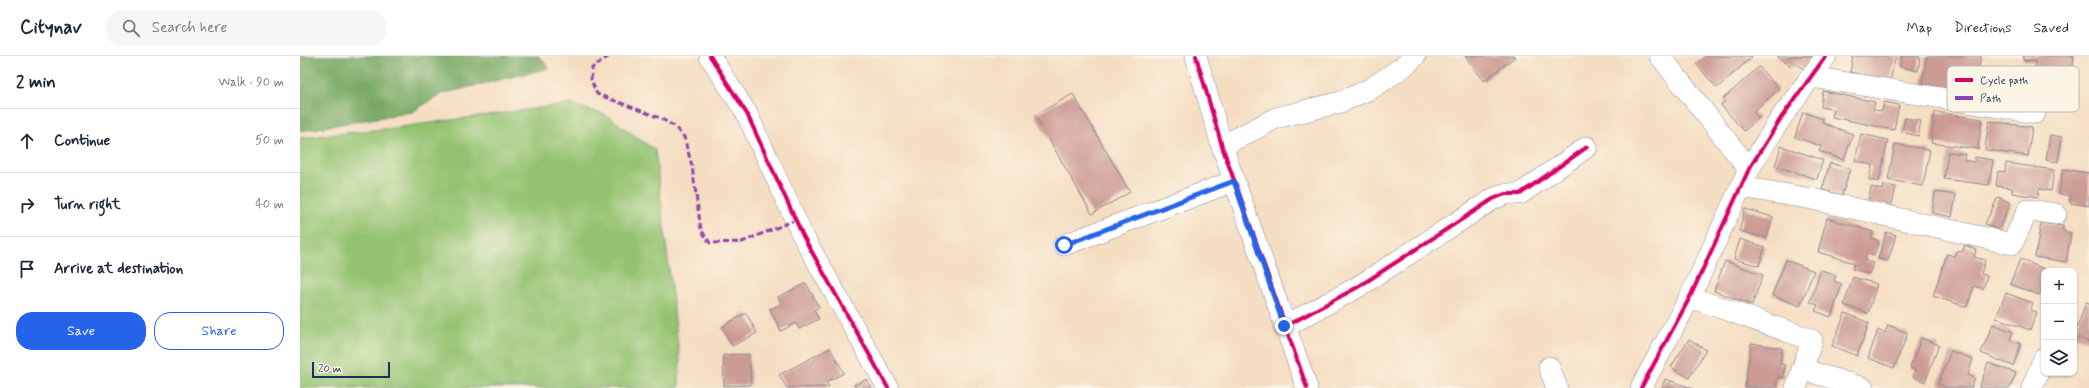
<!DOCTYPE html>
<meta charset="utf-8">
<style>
:root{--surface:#fff;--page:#f6f6f7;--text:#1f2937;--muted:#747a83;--line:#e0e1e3;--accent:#2563eb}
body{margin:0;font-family:Mynerve,sans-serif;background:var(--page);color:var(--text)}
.controls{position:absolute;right:12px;bottom:12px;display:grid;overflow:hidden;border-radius:8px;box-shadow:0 1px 3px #0004}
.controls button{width:36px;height:36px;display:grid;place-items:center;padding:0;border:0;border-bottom:1px solid var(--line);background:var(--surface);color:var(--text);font:20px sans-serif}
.scale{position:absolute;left:12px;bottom:10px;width:78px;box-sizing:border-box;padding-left:4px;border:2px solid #1b2f5e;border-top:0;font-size:11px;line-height:14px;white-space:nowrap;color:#1b2f5e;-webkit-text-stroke:3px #fcf5e5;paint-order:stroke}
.stop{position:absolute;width:12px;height:12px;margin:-9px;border:3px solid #2563eb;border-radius:50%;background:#fff}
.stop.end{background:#2563eb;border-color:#fff;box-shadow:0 1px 4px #0008}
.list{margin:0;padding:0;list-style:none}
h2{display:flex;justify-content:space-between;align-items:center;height:52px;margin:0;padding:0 16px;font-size:17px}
h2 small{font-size:13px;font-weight:400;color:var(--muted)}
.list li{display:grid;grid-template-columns:26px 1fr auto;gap:12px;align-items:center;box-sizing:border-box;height:64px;padding:0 16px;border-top:1px solid var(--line)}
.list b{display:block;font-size:15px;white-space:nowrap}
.list em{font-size:13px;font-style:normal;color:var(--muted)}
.actions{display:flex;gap:8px;padding:12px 16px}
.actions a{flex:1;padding:9px 0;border:1px solid var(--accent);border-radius:16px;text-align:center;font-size:14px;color:var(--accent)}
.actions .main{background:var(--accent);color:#fff}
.icon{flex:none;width:22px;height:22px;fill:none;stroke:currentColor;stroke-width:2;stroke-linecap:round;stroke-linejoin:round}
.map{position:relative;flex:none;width:1789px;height:332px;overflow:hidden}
header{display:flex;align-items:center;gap:24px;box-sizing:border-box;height:56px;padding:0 20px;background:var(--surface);border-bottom:1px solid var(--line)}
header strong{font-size:19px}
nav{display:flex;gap:22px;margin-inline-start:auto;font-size:14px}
.search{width:280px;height:36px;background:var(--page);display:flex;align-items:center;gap:10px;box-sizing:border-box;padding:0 14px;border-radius:16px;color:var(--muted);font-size:15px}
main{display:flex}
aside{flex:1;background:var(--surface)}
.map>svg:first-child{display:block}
</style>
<header>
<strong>Citynav</strong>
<div class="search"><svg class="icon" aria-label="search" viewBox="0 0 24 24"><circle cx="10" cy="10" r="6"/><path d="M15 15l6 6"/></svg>Search here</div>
<nav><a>Map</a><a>Directions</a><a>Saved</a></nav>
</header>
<main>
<aside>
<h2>2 min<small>Walk · 90 m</small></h2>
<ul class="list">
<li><svg class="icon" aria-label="ahead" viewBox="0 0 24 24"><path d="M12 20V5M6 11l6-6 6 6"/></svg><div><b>Continue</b></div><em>50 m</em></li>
<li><svg class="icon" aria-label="right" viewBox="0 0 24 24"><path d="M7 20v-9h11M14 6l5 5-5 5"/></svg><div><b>Turn right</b></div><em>40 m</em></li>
<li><svg class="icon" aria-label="arrive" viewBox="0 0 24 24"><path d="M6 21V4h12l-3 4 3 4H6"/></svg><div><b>Arrive at destination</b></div></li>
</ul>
<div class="actions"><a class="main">Save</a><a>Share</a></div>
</aside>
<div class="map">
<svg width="1789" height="332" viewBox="0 0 1789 332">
<rect width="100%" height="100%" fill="#fcf5e5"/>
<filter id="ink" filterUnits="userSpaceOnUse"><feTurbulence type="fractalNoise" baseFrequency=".025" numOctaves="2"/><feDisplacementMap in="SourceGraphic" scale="8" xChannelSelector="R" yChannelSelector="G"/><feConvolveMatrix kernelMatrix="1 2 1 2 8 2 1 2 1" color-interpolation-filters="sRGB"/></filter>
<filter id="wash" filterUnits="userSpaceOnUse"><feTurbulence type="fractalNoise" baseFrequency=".012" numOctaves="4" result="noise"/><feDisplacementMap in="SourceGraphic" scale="16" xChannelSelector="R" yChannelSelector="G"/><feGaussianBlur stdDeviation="0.9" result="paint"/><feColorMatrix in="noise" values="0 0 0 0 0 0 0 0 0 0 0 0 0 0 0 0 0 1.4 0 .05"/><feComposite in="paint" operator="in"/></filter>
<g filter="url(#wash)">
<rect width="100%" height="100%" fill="#f5ddc1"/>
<path fill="#93c270" stroke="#577867" d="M270,48L306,59L355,94L380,306L379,332H0V82L93,72Z"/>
<path fill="#76a862" stroke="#486c60" d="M0,0H239L249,12L141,38L112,56L0,75Z"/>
<g id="blocks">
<path fill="#cc9b94" d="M1165,0H1216L1184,25Z
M1406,0H1451L1452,1L1417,32L1396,8Z
M1477,0H1513L1504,13L1496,7L1492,11Z
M1553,0H1596L1590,25L1550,16Z
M1602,0L1620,1L1618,15L1600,11Z
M1627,0H1681L1674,42L1644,32L1622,28Z
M1723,0H1774L1772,17L1735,12L1736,6L1723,4Z
M1459,11L1479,33L1453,56L1459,62L1444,75L1421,49L1425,45L1423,43Z
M1523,35L1575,46L1573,54L1582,55L1584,46L1599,49L1594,74L1532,61L1534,54L1521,51Z
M773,38L830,136L792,158L735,59Z
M1503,56L1523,63L1522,67L1553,78L1544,104L1519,95L1521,90L1495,81Z
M1635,56L1682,63L1678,93L1631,87Z
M1605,62L1621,65L1618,80L1602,76Z
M1689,65L1732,71L1728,100L1685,94Z
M1561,78L1588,84L1579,126L1569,124L1572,109L1555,105Z
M1750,79L1762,81L1758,106L1746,104Z
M1595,88L1630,94L1623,130L1588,124Z
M1481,90L1523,104L1517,123L1475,110Z
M1648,96L1665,98L1664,104L1674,106L1675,101L1693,104L1689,129L1644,123Z
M1530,107L1550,113L1542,139L1522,134Z
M1706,107L1754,114L1751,135L1739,133L1738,141L1712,137V132L1696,130L1698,115L1705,116Z
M1763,113L1789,117V150L1770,147L1771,140L1759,138Z
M1584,129L1596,131L1591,152L1568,147L1571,131L1583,134Z
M1635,136L1656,139L1652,161L1632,157Z
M1698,141L1711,147L1698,174L1685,168Z
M1445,153L1473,161L1467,182L1439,175Z
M1527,162L1573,176L1571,182L1579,185L1574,199L1567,197L1565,205L1573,207L1569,218L1552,213L1554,207L1518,196Z
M1741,167L1763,170V175L1771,177L1766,206L1735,201Z
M1586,176L1596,179L1588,205L1578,203Z
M1440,183L1465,191L1459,210L1434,203Z
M1665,189L1676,194L1674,201L1685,204L1681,218L1687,220L1683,233L1674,230L1667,251L1633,240L1647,198L1654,200L1656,195L1662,196Z
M1720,203L1749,215H1744V230L1739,239L1710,228Z
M1486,204L1514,215L1500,250L1472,239Z
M1425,205L1463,219L1452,249L1414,235Z
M1521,214L1536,219L1534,225L1542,228L1531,261L1515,255L1518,249L1510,246Z
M1553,221L1577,228L1568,257L1544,249Z
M506,227L519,251L514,254L519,263L499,273L496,267L481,275L470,253L481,248L478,241Z
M1706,237L1733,247L1730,254L1737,256L1730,274L1696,262Z
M1786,246L1789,247V286L1774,280Z
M446,257L457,277L432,290L422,271Z
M1545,257L1569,267L1557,300L1532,290Z
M1693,268L1713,276L1710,284L1721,288L1713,310L1681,297Z
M1588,269L1608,277L1594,312L1568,302L1578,274L1585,277Z
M1621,282L1639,289L1625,326L1613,321L1615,314L1610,312Z
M1389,283L1406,294L1389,322L1371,311Z
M1451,287L1482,292L1480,308L1485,309L1483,322L1478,321L1476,332L1445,331Z
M530,292L544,317L526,326L529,331L487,332L479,319Z
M1651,295L1673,303L1668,319L1675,322L1671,332H1648L1638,328Z
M449,298L451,329L424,330L423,299Z
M1688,307L1716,317L1710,332H1679Z
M567,323L571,331L556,332L554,329Z
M1365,323L1392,332H1362Z"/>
</g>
</g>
<g filter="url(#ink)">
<use href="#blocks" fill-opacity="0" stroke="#888690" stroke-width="1"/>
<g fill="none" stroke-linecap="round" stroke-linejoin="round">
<defs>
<path id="street" d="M410,0L447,58L503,180L588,332
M896,0L922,90L1007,332
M1360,0L1449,113
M1511,21L1735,57
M922,90L976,62L1041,46L1072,32L1103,11L1115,0
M1441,131L1512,143L1712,188L1728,154L1756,158
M764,189L934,125
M1390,241L1512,284L1496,332
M984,271L1058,231L1193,143L1205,138H1220L1287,91
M1249,311L1257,332
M1502,313L1563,332
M1341,332L1390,241L1449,113L1481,62L1526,0
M1732,332L1744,302"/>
</defs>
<use href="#street" stroke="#888690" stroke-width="22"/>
<use href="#street" stroke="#fff" stroke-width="21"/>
<path stroke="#8e44ad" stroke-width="3" stroke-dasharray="6 3" stroke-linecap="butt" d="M309,0L292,12L291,24L297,38L360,62L374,70L384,81L392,110L401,174L410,187L442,186L495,164"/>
<defs>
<path id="cycleway" d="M410,0L447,58L503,180L588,332
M896,0L922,90L1007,332
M984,271L1058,231L1193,143L1205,138H1220L1287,91
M1341,332L1390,241L1449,113L1481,62L1526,0"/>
</defs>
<use href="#cycleway" stroke="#fcf5e5" stroke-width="6"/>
<use href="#cycleway" stroke="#d6006c" stroke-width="4"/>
</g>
</g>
<g fill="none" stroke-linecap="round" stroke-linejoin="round" filter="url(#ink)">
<path stroke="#2563eb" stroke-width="5" d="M764,189L934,125L984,270"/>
</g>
<rect x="1647" y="10" width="132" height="46" rx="6" fill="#fcf5e5" stroke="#b8babc" stroke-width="1"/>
<rect x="1655" y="22" width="18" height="4" fill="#d6006c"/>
<rect x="1655" y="40" width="18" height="4" fill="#8e44ad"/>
<g font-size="11" fill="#1b2f5e">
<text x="1680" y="28">Cycle path</text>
<text x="1680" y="46">Path</text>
</g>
</svg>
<div class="controls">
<button>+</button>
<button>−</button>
<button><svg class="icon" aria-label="layers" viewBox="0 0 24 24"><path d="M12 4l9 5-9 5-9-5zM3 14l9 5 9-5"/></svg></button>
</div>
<div class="scale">20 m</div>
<div class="stop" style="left:764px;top:189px"></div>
<div class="stop end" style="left:984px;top:270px"></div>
</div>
</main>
